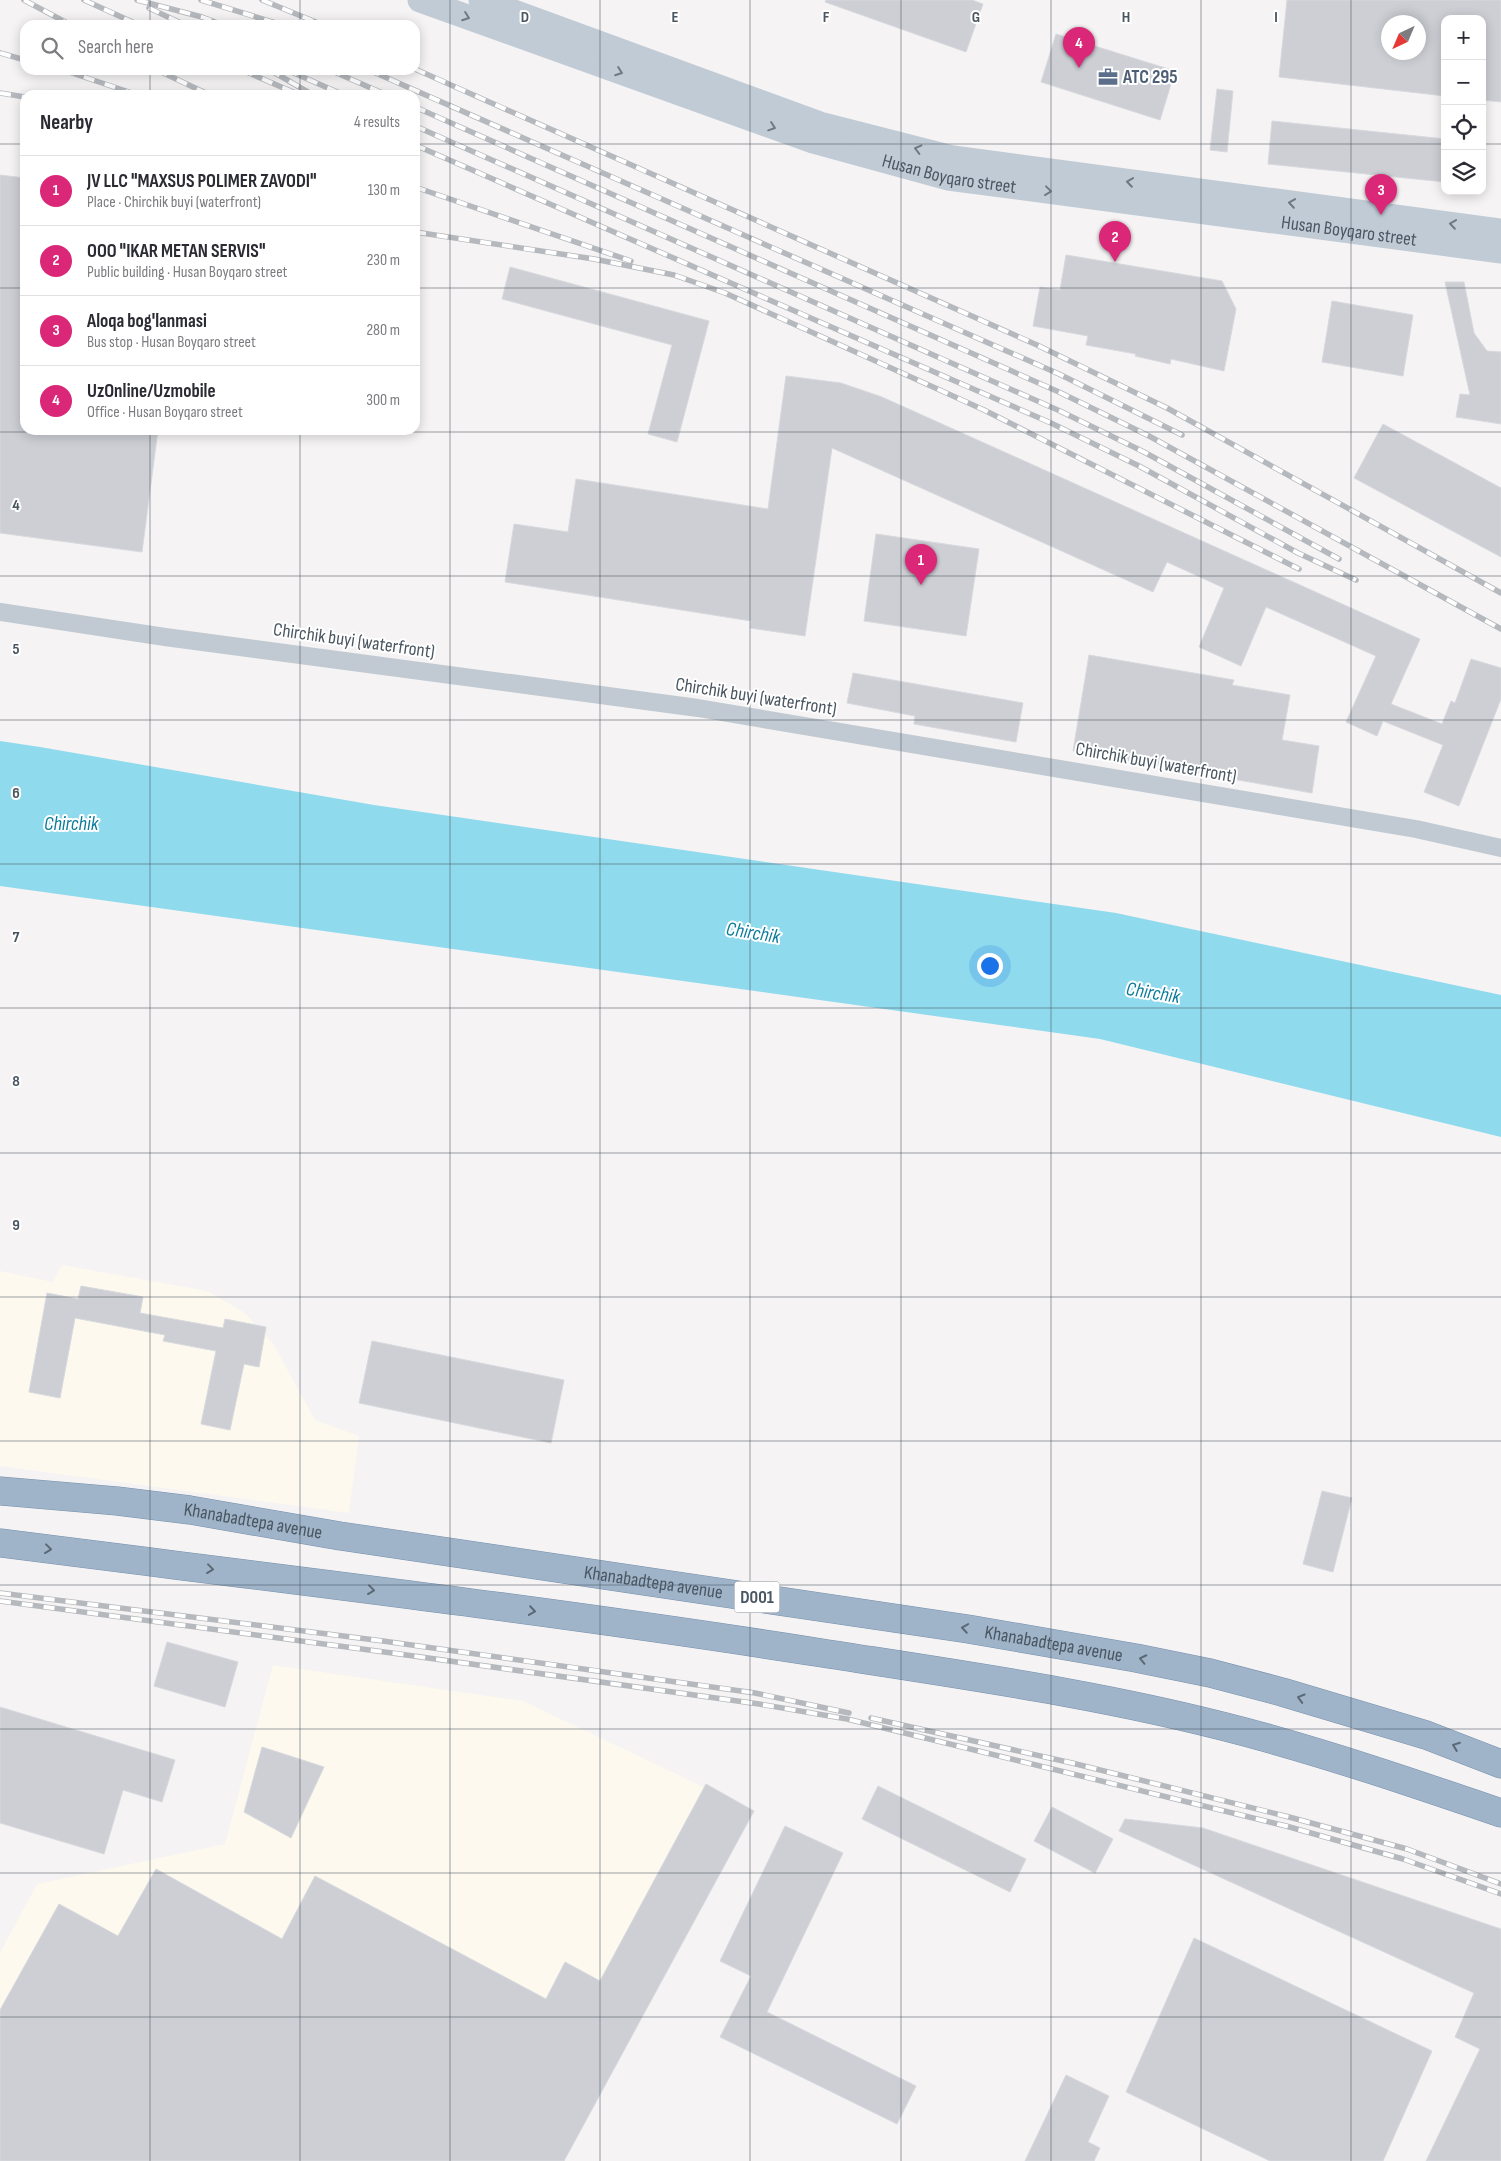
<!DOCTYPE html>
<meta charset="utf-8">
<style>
:root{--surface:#fff;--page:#f7f7f7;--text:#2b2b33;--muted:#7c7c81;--line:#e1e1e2;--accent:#db2777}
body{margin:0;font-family:"Sofia Sans Condensed",sans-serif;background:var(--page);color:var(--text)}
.controls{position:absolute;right:15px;top:15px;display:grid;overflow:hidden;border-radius:10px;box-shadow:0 2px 12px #0003}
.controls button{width:45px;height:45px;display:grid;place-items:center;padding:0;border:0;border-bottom:1px solid var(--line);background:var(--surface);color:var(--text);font:25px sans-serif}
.compass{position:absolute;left:1381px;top:15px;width:45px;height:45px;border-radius:50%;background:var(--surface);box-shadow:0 2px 12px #0003;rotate:224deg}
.you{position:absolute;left:989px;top:965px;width:18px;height:18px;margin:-12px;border:4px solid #fff;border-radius:50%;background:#1a73e8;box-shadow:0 0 0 8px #1a73e833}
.badge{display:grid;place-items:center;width:32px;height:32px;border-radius:50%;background:var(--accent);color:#fff;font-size:16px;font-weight:700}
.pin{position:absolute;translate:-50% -41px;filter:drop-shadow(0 1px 2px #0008)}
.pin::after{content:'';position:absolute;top:26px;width:18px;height:15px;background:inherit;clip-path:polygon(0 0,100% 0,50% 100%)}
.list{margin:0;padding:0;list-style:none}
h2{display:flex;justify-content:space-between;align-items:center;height:65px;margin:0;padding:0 20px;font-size:21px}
h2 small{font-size:16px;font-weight:400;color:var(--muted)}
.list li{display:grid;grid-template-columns:32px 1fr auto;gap:15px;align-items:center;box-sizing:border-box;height:70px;padding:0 20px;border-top:1px solid var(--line)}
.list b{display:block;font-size:19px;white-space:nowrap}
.list p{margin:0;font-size:16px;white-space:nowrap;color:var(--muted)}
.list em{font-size:16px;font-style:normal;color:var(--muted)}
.icon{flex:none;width:28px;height:28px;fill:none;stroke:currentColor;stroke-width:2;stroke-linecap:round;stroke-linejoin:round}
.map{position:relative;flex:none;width:1501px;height:2161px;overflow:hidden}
.search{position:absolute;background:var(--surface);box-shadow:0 2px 12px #0003;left:20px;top:20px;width:400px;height:55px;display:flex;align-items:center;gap:12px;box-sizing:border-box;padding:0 18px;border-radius:15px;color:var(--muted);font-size:19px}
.panel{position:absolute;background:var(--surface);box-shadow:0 2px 12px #0003;left:20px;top:90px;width:400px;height:345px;border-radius:15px}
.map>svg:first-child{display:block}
</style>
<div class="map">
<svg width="1501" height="2161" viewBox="0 0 1501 2161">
<rect width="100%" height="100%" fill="#f5f3f3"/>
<path fill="#fdf9ef" d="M62,1265L207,1291L244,1312L274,1345L315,1420L359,1436L349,1513L0,1466V1271L53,1282Z
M273,1665L523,1701L754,1811L564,2161H0V1953L37,1884L225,1844Z"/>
<path fill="#90daee" d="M0,741L40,747L374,805L1116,913L1501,995V1137L1100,1039L0,886Z"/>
<path fill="#cdcfd5" stroke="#d7d9de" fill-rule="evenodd" d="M826,0H972L983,4L966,52L825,2Z
M1287,0H1501V102L1482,100V19H1445V96L1279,77ZM1388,22H1418V52H1388Z
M1056,34L1175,71L1160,120L1041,82Z
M1217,89L1233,91L1227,152L1210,150Z
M1272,121L1445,139V182L1268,164Z
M0,175L25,178V430H158L142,552L0,533Z
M1066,255L1222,281L1236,309L1224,371L1171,359L1170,364L1135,356L1136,354L1086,345L1088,336L1033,326L1040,287L1060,290Z
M510,267L709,321L677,442L648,434L672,345L502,299Z
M1445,282H1464L1474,333L1487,351L1501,352V424L1456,417L1460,394L1470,395Z
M1332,301L1413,315L1403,376L1322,362Z
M786,376L841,383L882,397L1420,639L1391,704L1442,724L1451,701L1455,703L1471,659L1501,668V699L1459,806L1424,792L1443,745L1383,721L1377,736L1346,722L1376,656L1266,607L1241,666L1199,647L1224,588L1167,562L1153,592L832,448L805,636L750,628L751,621L505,582L514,524L568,532L576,479L768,509Z
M1383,424L1501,488V557L1354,478Z
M876,534L979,549L966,636L864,621Z
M1089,655L1234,680L1232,685L1290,695L1282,740L1319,746L1312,793L1073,751Z
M853,673L1023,703L1016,742L914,724L915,716L847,703Z
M81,1286L143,1297L140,1313L223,1328L225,1319L266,1327L259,1367L244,1364L230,1430L201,1424L216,1351L163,1341L165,1335L75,1318L60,1398L29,1392L47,1293L78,1299Z
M372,1341L564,1380L551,1443L359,1403Z
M1322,1491L1352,1498L1333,1572L1303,1564Z
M167,1642L238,1662L225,1707L154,1686Z
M0,1707L175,1760L162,1802L123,1790L104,1854L0,1823Z
M262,1747L324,1767L291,1838L244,1812Z
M706,1784L754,1811L564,2161H0V2010L59,1904L118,1936L156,1869L282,1939L315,1876L546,1999L565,1962L600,1981Z
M878,1786L1026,1859L1010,1892L862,1819Z
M1052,1807L1113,1839L1095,1873L1034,1841Z
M1125,1819L1203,1828L1501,1929V2161H1426L1480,2049L1455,2037L1474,1993L1119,1831Z
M785,1826L843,1853L767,2012L916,2086L897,2124L720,2037L751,1976L720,1961Z
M1194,1938L1432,2051L1383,2161H1270L1126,2092Z
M1066,2075L1109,2096L1088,2142L1100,2148L1094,2161H1025Z"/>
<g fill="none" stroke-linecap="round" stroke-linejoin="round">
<defs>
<g id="trunk">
<path id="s2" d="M0,1491L117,1501L190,1510L340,1536L968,1629L1136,1658L1210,1673L1282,1692L1426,1735L1501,1764"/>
<path d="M0,1543C274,1578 549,1610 822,1653C963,1675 1107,1695 1245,1732C1331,1755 1416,1784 1501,1813"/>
</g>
</defs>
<use href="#trunk" stroke="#7690ad" stroke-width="29"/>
<path stroke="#c1cad2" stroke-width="18" d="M0,612L165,637L698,708L1416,829L1501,848"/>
<g stroke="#c1cbd6" stroke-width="25">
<path id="s1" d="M420,0L813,141L948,178L1501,251"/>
<path d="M481,0L820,124L953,158L1501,231"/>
</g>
<use href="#trunk" stroke="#9fb4c9" stroke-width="28"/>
<defs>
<path id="rail" d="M24,0L71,25
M84,0L139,25
M137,0L202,17L223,25
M201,0L282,25
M262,0L323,25
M149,8L185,25
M0,53L25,60
M415,69L1037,345L1167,408L1501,593
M63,70L138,95
M157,70L210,95
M242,70L300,95
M270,70L313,95
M287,70L344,95
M330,70L387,95
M369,70L1059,374L1182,435
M0,93L25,97
M415,107L1059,392L1149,436L1501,629
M415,126L1060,411L1144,452L1339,559
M415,145L1051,423L1139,466L1298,553L1356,580
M415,187L631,261
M415,232L594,259L674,275L725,293L984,410L1299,569
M0,1593L383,1641L755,1693L849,1713
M0,1601L392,1653L759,1704L847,1719L1286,1826L1403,1859L1501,1894
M871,1718L1072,1763L1289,1817L1407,1849L1501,1884"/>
</defs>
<use href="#rail" stroke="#b5b8bd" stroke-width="5.5"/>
<use href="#rail" stroke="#fff" stroke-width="4" stroke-dasharray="11" stroke-linecap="butt"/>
</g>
<defs><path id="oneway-chevron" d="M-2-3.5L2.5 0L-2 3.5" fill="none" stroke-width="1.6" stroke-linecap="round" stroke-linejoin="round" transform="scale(1.25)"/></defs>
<g stroke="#6e7984">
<use href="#oneway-chevron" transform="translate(466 17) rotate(20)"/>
<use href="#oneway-chevron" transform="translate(619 72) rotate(20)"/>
<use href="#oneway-chevron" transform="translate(772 127) rotate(19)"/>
<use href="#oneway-chevron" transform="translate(918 149) rotate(-166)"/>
<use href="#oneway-chevron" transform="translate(1130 182) rotate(-172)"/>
<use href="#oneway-chevron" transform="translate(1048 191) rotate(7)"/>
<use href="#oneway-chevron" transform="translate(1292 203) rotate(-172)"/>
<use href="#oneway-chevron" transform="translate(1453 224) rotate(-172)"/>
</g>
<g stroke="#5b6976">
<use href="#oneway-chevron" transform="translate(48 1549) rotate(7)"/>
<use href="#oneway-chevron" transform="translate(210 1569) rotate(7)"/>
<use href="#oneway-chevron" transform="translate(371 1590) rotate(7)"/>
<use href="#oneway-chevron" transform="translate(532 1611) rotate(8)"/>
<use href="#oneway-chevron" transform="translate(965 1628) rotate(-171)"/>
<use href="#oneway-chevron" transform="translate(1143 1659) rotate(-168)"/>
<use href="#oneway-chevron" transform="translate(1301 1698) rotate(-164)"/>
<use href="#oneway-chevron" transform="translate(1456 1746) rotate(-159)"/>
</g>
<path fill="none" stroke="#4a5661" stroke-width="1" stroke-opacity="0.55" d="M150,0V25M300,0V25M450,0V2161M600,0V2161M750,0V2161M901,0V2161M1051,0V2161M1201,0V2161M1351,0V2161M150,70V95M300,70V95M0,144H25M415,144H1445M1482,144H1501M0,288H25M415,288H1501M150,430V2161M300,430V2161M0,432H1501M0,576H1501M0,720H1501M0,864H1501M0,1008H1501M0,1153H1501M0,1297H1501M0,1441H1501M0,1585H1501M0,1729H1501M0,1873H1501M0,2017H1501"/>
<defs>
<symbol id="office-bare" viewBox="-9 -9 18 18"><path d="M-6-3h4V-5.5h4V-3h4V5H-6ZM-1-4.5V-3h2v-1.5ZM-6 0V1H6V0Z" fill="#5c6f8a" stroke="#fff" stroke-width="2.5" paint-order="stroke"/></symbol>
</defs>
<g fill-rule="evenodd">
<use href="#office-bare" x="1094" y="63" width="28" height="28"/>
</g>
<g text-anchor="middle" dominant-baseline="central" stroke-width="4" stroke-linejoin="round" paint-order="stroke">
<rect fill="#fff" stroke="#808990" stroke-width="1" x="734.5" y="1581.5" width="45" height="31" rx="4"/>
<g font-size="18" font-weight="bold" fill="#4a5661">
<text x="757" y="1597">D001</text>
</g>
<g font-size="19" font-weight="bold" fill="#4e5e75" stroke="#fff" text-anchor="start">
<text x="1123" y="77">ATC 295</text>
</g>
<g font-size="19" fill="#4a5661" stroke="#fff">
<text stroke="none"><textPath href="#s1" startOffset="558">Husan Boyqaro street</textPath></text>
<text stroke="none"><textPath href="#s1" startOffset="962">Husan Boyqaro street</textPath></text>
<text transform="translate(354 641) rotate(8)">Chirchik buyi (waterfront)</text>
<text transform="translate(756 697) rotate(9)">Chirchik buyi (waterfront)</text>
<text transform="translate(1156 763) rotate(10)">Chirchik buyi (waterfront)</text>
<text stroke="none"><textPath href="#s2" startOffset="255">Khanabadtepa avenue</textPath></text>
<text stroke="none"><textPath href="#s2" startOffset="660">Khanabadtepa avenue</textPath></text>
<text stroke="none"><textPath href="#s2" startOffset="1065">Khanabadtepa avenue</textPath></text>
</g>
<g font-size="20" font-style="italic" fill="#0c7c9b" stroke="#fff">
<text x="71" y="824">Chirchik</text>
<text transform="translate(753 933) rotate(9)">Chirchik</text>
<text transform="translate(1153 993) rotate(9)">Chirchik</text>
</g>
</g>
<g font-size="16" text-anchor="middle" font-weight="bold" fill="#4a5661" stroke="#fff" stroke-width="4" stroke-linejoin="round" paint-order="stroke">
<text x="525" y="22">D</text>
<text x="675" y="22">E</text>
<text x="826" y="22">F</text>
<text x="976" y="22">G</text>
<text x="1126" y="22">H</text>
<text x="1276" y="22">I</text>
<text x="16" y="510">4</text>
<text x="16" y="654">5</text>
<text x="16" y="798">6</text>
<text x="16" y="942">7</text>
<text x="16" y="1086">8</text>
<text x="16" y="1230">9</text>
</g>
</svg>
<div class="controls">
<button>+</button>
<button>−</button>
<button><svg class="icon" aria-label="locate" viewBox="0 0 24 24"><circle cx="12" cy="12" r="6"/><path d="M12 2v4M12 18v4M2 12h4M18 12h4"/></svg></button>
<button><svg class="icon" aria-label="layers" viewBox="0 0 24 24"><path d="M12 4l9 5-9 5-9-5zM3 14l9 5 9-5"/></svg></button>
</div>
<svg class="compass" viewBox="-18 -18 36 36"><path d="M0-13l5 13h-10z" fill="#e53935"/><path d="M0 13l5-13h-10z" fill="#7c7c81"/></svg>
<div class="you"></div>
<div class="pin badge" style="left:921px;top:585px">1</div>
<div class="pin badge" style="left:1115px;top:262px">2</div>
<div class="pin badge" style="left:1381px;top:215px">3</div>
<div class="pin badge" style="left:1079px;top:68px">4</div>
<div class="search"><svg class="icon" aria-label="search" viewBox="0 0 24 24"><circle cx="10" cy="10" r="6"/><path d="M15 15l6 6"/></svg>Search here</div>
<section class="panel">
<h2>Nearby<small>4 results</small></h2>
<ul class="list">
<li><span class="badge">1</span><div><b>JV LLC &quot;MAXSUS POLIMER ZAVODI&quot;</b><p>Place · Chirchik buyi (waterfront)</p></div><em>130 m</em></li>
<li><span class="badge">2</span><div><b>OOO &quot;IKAR METAN SERVIS&quot;</b><p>Public building · Husan Boyqaro street</p></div><em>230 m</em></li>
<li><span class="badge">3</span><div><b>Aloqa bog'lanmasi</b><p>Bus stop · Husan Boyqaro street</p></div><em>280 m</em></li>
<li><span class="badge">4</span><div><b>UzOnline/Uzmobile</b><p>Office · Husan Boyqaro street</p></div><em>300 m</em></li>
</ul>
</section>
</div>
